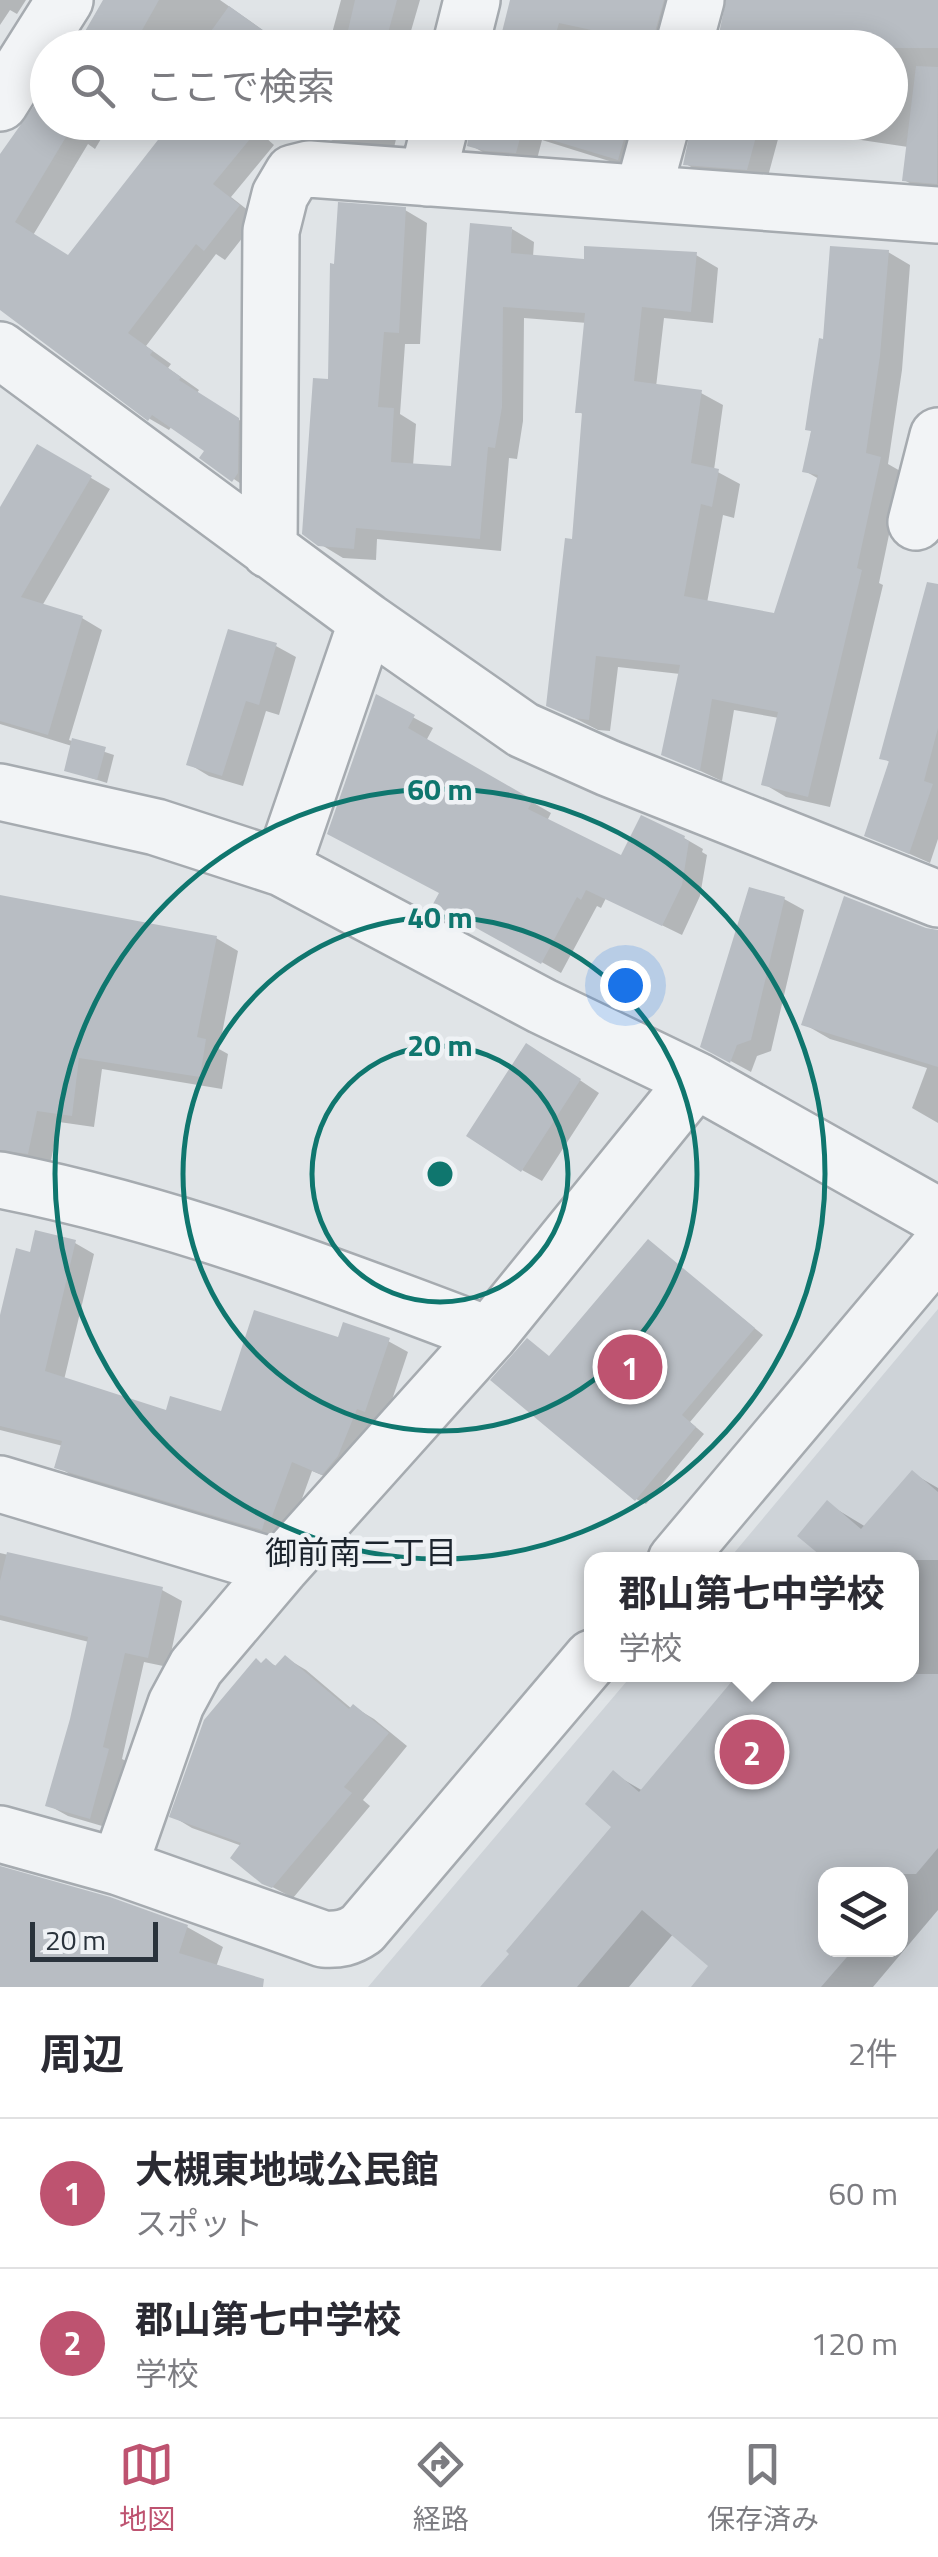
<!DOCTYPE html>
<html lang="ja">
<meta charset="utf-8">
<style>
:root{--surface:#fff;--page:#f7f7f7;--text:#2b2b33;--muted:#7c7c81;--line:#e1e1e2;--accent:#be5370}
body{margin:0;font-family:"Titillium Web","Noto Sans JP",sans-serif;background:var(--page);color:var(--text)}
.controls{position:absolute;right:30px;bottom:30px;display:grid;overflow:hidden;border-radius:20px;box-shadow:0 5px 25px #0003}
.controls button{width:90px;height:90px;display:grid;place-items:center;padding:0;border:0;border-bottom:2px solid var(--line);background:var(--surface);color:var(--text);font:50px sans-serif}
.scale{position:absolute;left:30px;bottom:25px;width:128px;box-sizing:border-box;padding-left:10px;border:5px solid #2a333c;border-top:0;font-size:28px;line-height:35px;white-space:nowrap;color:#2a333c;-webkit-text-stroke:8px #eff2f5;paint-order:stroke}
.you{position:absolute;left:625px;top:985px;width:35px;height:35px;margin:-25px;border:8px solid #fff;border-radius:50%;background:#1a73e8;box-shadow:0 0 0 15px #1a73e833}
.badge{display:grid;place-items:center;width:65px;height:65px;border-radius:50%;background:var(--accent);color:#fff;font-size:32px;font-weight:700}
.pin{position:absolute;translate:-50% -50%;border:5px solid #fff;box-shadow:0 2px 10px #0006}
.popup{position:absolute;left:584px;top:1552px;width:335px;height:130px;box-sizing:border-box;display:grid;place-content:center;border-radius:20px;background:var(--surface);filter:drop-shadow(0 2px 8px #0005);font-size:32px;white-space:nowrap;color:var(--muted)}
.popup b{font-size:38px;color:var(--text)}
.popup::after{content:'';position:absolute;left:50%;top:100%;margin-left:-20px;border:20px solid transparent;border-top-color:var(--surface)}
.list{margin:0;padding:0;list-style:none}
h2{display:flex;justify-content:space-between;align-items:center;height:130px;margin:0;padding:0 40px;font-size:42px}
h2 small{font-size:32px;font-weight:400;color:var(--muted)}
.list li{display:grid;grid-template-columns:65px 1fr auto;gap:30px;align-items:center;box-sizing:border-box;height:150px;padding:0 40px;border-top:2px solid var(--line)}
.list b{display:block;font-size:38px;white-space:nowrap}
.list p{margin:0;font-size:32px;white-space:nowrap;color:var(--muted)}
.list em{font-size:32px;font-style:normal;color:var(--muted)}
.icon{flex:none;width:55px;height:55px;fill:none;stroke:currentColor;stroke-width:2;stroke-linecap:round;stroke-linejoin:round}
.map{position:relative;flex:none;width:938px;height:1987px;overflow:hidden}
.search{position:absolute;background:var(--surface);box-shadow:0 5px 25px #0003;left:30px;right:30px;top:30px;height:110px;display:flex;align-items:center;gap:25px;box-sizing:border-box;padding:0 35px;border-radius:55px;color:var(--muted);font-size:38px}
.sheet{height:430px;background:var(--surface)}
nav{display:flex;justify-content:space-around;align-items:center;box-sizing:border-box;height:140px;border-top:2px solid var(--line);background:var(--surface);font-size:28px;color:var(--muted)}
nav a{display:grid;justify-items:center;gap:5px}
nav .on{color:var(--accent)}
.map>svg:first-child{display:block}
</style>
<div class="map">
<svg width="938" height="1987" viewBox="0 0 938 1987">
<rect width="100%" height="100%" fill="#e0e4e7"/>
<path fill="#ced3d8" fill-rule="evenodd" d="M938,1309V1987H368L632,1675L912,1674V1560L729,1559ZM826,1874H900V1950H826Z"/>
<path fill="#0003" fill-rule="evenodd" d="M0,0H26L17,14L10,10L0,25Z
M105,0H220L284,45L281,48H79Z
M341,0H420L406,48H328Z
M512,0H687L673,48H500Z
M729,0H938V193L924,191L904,180L908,147L781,128L767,180L705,175L686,164L695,122H890V48Z
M48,122H111L95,149L88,144L0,290V159Z
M248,122L274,145L231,197L258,218L225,260L216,254L146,346L171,364L168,368L199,390L197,393L258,432L253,492L203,458L207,450L172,426L169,430L150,419L25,326Z
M329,122H400L393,152L346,149L326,137Z
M475,122H653L638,170L542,140L536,163L490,156L470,145Z
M405,210L427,223L420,344H405L400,414L416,424L413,466L453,469L512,229L534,242L533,257L586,261L696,255L718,268L713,323L664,318L656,387L701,393L723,405L714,470L740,484L734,518L723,515L707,603L776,616L819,479L805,471L825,342L888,252L910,265L902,370L888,464L902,472L879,583L883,585L830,807L786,797L764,784L779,718L734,710L722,781L664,754L680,674L618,667L610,731L598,730L549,705L574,541L584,415L578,411L587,323L524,318L523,421L517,459L509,458L501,551L377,539L376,560L343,558L320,544L331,382Z
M38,447L110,489L42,606L82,618L102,630L69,740L114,755L107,783L66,770L72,746L0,724V512Z
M938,598V839L930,863L867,835L891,763L882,757Z
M276,646L296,657L279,715L266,711L243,786L209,776L189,764Z
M377,698L433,728L426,741L551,813L547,821L622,858L684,838L703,849L702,852L707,855L700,896L682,935L606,898L601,908L597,906L561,973L437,903L442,893Z
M0,898L216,938L238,951L219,1049L228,1054L222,1089L102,1069L94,1127L59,1122L50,1165L0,1158Z
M784,899L804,910L771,1051L757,1056L751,1072L703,1046Z
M938,937V1123L912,1108L927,1068L830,1039L804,1024Z
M547,1058L599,1093L542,1181L522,1170Z
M649,1242L763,1335L690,1422L704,1434L646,1504L636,1499L550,1357Z
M75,1243L94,1254L64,1380L167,1414H223L340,1340L388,1341L408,1352L385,1421L377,1418L358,1467L343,1484L312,1471L290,1532L281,1539L76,1478L57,1466L63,1446L0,1430V1351L32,1255Z
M912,1473L938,1488V1910L873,1987H694L712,1966L674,1933L629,1987H489L614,1826V1774L643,1791L912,1674V1560H830L828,1504L866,1527ZM826,1874H900V1950H826Z
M0,1553L162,1590L182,1601L168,1667L144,1662L122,1759L128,1762L109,1828L68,1816L48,1805L73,1719L89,1642L0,1620Z
M286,1658L306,1670L352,1709L354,1707L374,1719L407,1746L363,1800L370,1806L293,1898L263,1882L242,1846L192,1828L172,1816L263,1665L266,1661L278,1667Z
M0,1869L187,1927L223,1947L215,1970L238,1987H0Z"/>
<path fill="#b8bdc3" d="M103,0H159L132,48H110L84,33Z
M355,0H397L384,48H344Z
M510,0H664L655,32L650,31L647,42L559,23L552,48H498Z
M726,0H938V48H716Z
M229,6L288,48H199Z
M916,66L938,67L937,184L902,181Z
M48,86V122H75L15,222L68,255L172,122H264L213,184L240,205L204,251L196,244L128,333L153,351L150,355L181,377L179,380L239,418L238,473L232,482L199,458L204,451L152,415L148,421L0,310V154Z
M471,122H629L618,160L522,131L516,153L485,151L467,146Z
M692,122H760L747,170L683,165Z
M338,202L406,207L399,333L384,332L378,407L394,408L391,462L451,466L470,223L512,227L511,253L584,259V246L697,252L691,312L642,307L634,381L702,390L691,463L719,469L712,507L701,504L684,596L774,613L818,475L802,472L811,431L805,430L819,338L823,339L830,246L889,250L880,356L866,453L881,457L857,568L862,570L808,797L761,785L778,712L712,699L700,771L661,755L680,665L596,656L589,720L574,718L546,706L565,538L572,539L582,413H575L585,313L503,307L502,407L495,448L488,447L480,539L356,528L354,549L318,546L302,534L313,378L328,379L330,263L334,264Z
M37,444L92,476L21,597L83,616L48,735L0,721V507Z
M927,582L938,584V728L924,781L933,784L909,854L864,836L889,761L879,759Z
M228,629L277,643L259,705L246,701L222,776L186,765Z
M376,694L415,715L408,728L533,800L528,809L621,855L641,815L685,836L684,839L689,841L682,885L662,926L586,890L581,900L577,897L541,964L433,904L439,893L327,834Z
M72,738L106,747L97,780L64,771Z
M749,887L785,897L751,1040L737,1045L730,1063L700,1047Z
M0,895L217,936L197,1037L206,1039L200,1077L79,1058L72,1116L37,1111L28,1154L0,1150Z
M844,896L926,928L938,930V1067L801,1025Z
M526,1043L581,1079L521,1172L466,1136Z
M35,1230L76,1240L45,1371L166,1410L170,1396L221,1411L254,1310L338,1337L343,1322L390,1338L365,1412L357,1409L338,1456L322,1475L292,1462L270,1522L265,1520L262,1530L54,1468L62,1441L0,1426V1315L16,1248L30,1252Z
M648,1239L755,1328L682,1415L696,1427L635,1501L490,1380L527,1338L549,1356Z
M912,1470L938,1492V1560H826L797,1536L827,1500L861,1529Z
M7,1552L163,1587L148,1658L125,1653L103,1747L109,1749L90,1819L45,1806L70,1719L88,1637L0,1615V1581Z
M285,1655L349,1709L353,1704L389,1733L344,1787L352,1793L272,1888L262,1884L230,1858L241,1843L169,1817L204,1720L256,1658L261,1663L266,1658L275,1666Z
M738,1674H938V1848L916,1874H826V1950H853L821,1987H691L708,1966L642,1910L577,1987H480L509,1954L506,1951L611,1827L585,1804L613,1770L639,1792Z
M0,1866L110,1897L188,1925L179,1953L264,1979L263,1987H0Z"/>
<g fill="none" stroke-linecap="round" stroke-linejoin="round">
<defs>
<path id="minor" d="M460,48L472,0
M683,48L696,0
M0,103L65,0
M427,178L441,122
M643,192L662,122
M0,350L367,621L523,730L608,768L938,899
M916,522L938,436
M269,550L271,231L280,195L293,173L309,169L938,215
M0,792L156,827L282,868L542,1006L696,1080L938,1216
M282,868L367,621
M0,1180C169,1213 329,1274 489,1335
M0,1484L280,1568
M676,1560L938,1249
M0,1834L119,1867L323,1939C339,1940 349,1938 362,1929L592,1658
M119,1867L176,1704L196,1667L280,1568L489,1335L696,1080"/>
</defs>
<use href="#minor" stroke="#a6abb0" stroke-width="60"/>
<use href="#minor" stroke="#f2f4f6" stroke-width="55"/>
</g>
<g fill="none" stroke="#0f766e" stroke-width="5">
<circle cx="440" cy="1174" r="128"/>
<circle cx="440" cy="1174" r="257"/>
<circle cx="440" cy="1174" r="385"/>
</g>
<g text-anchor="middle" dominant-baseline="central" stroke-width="9" stroke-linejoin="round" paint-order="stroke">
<g font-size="32" fill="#1c242d" stroke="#eff2f5">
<text x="361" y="1552">御前南二丁目</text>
</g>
</g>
<circle cx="440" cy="1174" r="15" fill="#0f766e" stroke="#eff2f5" stroke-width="5"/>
<g font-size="30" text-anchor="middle" font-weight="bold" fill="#0f766e" stroke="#eff2f5" stroke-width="9" stroke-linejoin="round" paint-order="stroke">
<text x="440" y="800">60 m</text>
<text x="440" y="928">40 m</text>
<text x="440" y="1056">20 m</text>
</g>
</svg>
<div class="controls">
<button><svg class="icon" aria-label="layers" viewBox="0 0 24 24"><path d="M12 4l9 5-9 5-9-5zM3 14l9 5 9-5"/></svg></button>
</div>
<div class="scale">20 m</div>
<div class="you"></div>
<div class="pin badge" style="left:630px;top:1367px">1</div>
<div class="pin badge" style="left:752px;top:1752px">2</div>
<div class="popup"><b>郡山第七中学校</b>学校</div>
<div class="search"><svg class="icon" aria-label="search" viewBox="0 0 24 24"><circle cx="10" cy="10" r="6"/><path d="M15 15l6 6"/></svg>ここで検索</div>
</div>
<section class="sheet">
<h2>周辺<small>2件</small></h2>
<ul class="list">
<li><span class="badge">1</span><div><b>大槻東地域公民館</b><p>スポット</p></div><em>60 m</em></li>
<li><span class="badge">2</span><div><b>郡山第七中学校</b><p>学校</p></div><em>120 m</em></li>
</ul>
</section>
<nav>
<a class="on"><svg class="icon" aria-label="map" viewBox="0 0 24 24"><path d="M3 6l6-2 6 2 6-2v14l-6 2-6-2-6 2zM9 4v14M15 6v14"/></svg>地図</a>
<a><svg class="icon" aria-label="directions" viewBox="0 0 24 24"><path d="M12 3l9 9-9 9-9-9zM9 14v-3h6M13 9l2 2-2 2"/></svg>経路</a>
<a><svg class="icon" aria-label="saved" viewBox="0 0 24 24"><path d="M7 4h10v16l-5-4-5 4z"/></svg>保存済み</a>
</nav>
